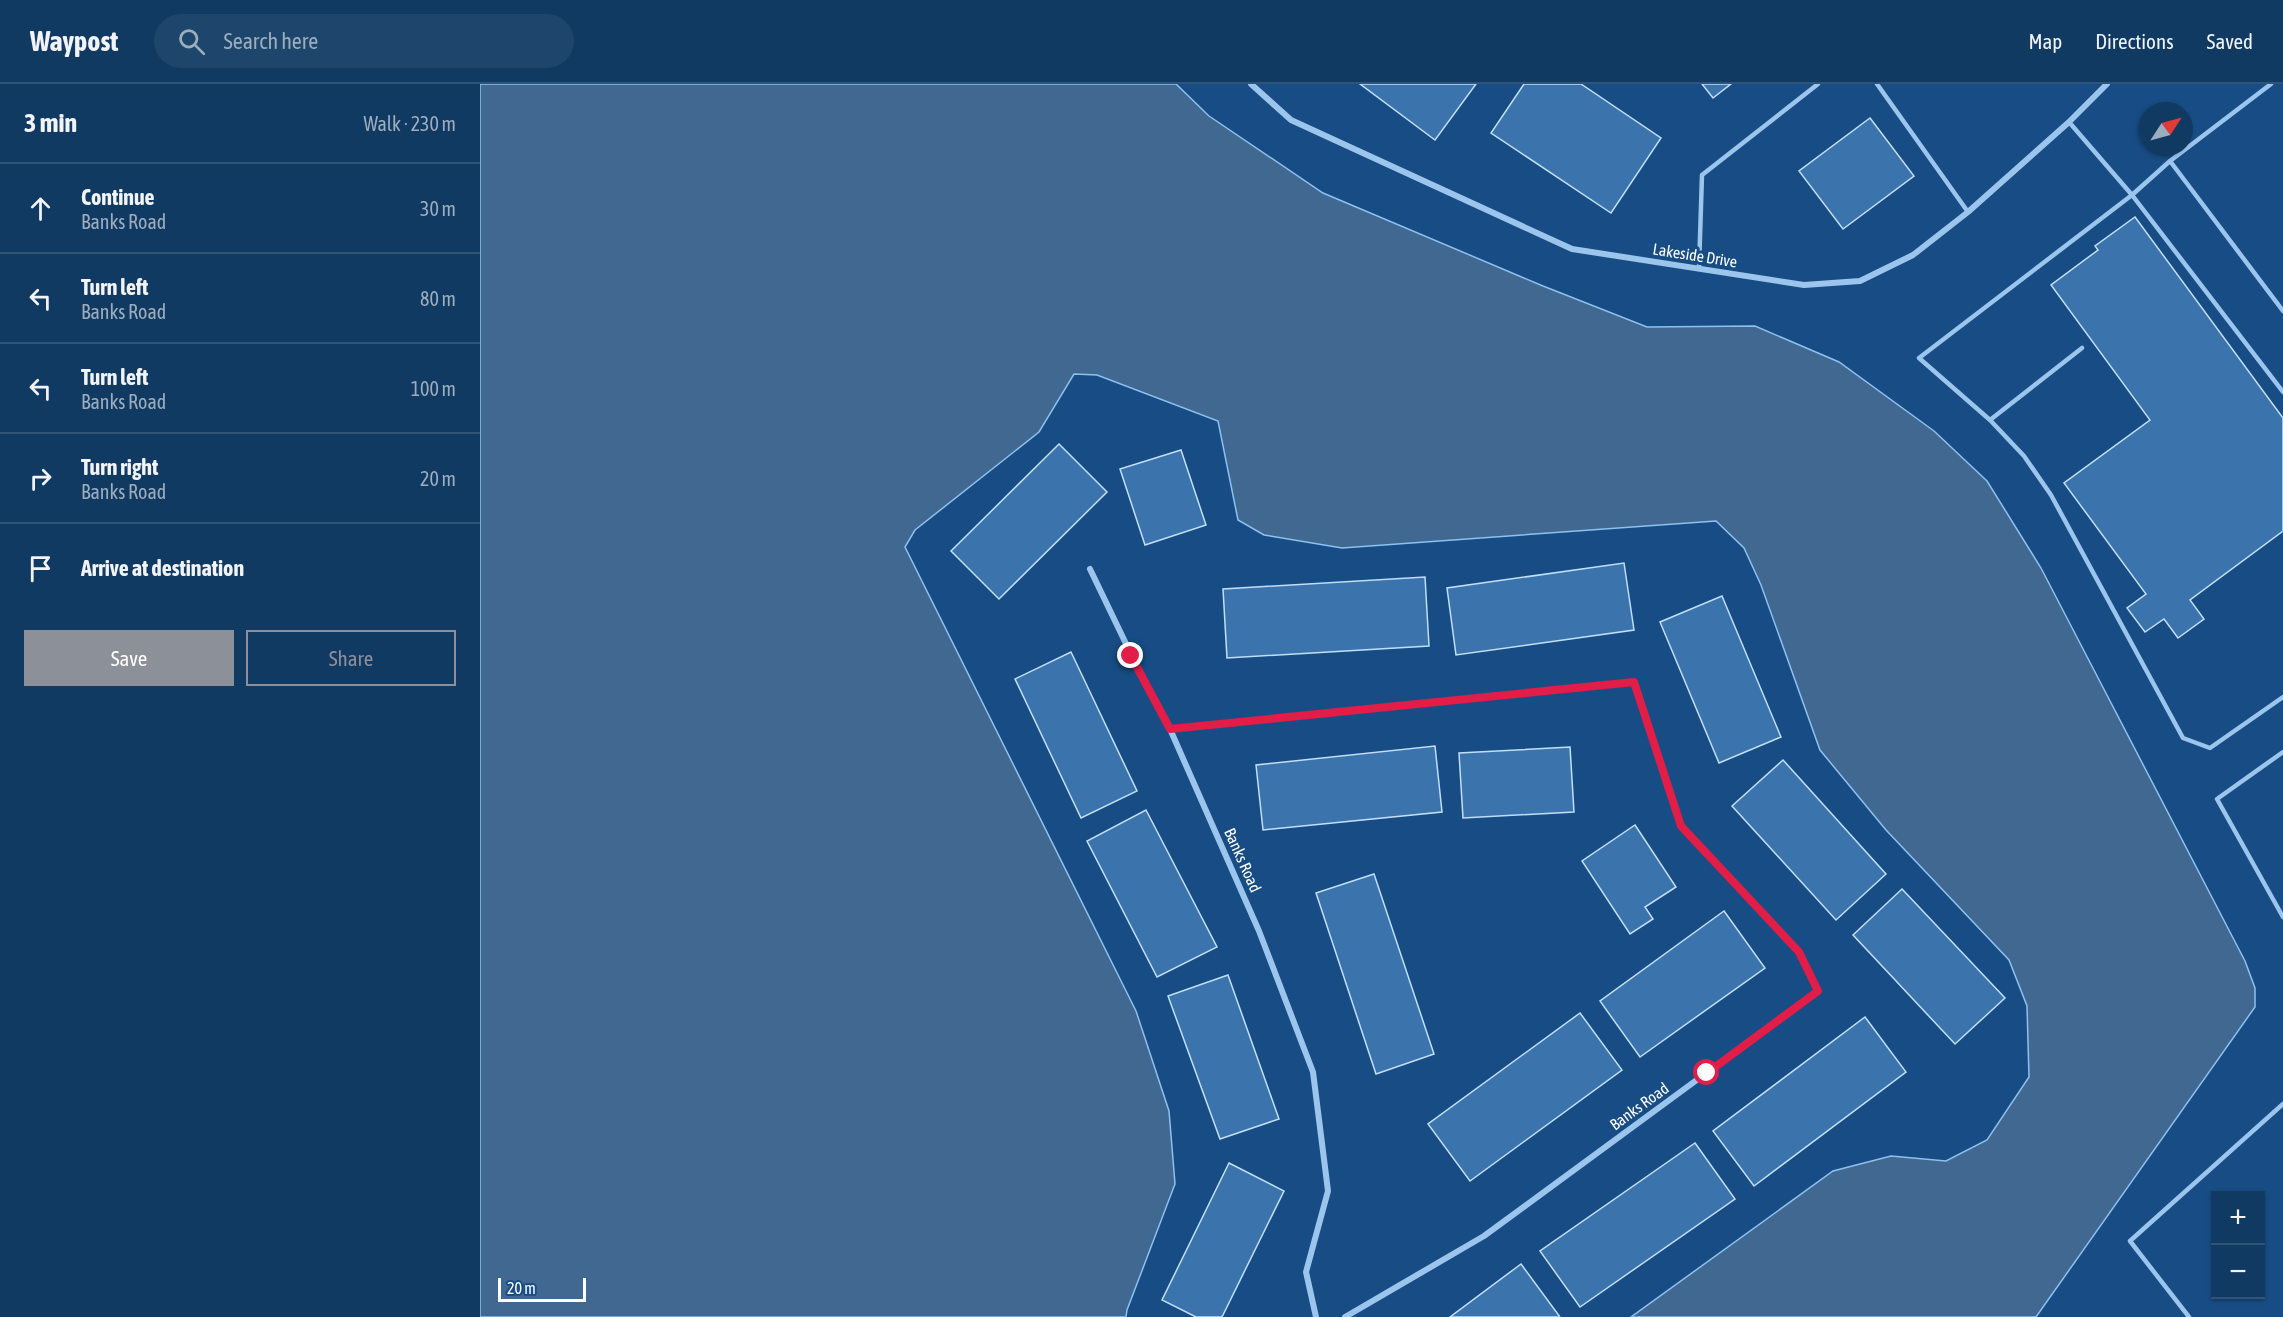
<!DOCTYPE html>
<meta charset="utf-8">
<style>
:root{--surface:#113a63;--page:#1e456c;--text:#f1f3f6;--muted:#9cadbe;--line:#305478;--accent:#8c9099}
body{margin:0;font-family:"Asap Condensed",sans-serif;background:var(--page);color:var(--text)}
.controls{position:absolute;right:18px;bottom:18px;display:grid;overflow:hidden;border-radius:0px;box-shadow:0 2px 4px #0004}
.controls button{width:54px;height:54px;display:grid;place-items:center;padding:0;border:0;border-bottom:2px solid var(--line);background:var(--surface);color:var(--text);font:30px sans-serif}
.compass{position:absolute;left:1659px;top:18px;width:54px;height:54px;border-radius:50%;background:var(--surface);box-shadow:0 2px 4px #0004;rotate:54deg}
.scale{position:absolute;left:18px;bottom:15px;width:88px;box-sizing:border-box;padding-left:6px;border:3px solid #fff;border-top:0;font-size:16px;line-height:21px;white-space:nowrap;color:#fff;-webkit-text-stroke:4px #174d84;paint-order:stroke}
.stop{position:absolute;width:18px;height:18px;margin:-14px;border:4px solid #e11d48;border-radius:50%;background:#fff}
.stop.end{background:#e11d48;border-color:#fff;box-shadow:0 2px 6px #0008}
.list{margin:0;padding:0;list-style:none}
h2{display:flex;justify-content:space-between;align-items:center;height:78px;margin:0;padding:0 24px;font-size:26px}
h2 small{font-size:20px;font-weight:400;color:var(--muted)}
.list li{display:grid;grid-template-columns:39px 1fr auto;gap:18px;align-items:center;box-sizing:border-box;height:90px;padding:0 24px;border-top:2px solid var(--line)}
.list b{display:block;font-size:22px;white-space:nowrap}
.list p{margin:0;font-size:20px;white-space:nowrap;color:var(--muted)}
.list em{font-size:20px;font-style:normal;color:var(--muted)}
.actions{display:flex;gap:12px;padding:18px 24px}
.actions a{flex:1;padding:14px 0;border:2px solid var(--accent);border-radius:0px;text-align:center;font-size:21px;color:var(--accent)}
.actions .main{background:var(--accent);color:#fff}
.icon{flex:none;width:33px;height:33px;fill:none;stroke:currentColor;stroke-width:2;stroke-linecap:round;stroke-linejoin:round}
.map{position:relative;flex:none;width:1803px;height:1233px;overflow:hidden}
header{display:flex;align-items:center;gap:36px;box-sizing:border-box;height:84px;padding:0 30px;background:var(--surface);border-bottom:2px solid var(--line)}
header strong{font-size:28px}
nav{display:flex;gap:33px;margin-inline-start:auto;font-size:21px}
.search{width:420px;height:54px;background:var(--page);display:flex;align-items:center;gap:15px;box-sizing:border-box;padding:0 21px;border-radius:33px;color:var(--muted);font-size:22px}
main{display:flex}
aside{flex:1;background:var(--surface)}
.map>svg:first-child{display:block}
</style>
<header>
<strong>Waypost</strong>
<div class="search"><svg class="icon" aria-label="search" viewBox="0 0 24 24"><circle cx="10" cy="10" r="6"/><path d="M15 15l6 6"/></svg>Search here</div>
<nav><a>Map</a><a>Directions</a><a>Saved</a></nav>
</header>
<main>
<aside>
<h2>3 min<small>Walk · 230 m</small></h2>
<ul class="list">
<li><svg class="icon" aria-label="ahead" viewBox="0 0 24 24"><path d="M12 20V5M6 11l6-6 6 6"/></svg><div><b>Continue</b><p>Banks Road</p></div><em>30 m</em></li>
<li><svg class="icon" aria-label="left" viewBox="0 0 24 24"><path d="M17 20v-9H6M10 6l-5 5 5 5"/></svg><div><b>Turn left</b><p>Banks Road</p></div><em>80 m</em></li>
<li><svg class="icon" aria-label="left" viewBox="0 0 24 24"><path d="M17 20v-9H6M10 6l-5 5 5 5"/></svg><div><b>Turn left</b><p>Banks Road</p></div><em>100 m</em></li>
<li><svg class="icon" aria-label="right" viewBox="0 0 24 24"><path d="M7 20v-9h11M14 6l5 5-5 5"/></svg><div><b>Turn right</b><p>Banks Road</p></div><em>20 m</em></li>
<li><svg class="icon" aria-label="arrive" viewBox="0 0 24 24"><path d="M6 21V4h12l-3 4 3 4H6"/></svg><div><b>Arrive at destination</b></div></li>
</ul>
<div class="actions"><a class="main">Save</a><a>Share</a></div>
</aside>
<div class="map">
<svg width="1803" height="1233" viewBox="0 0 1803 1233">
<rect width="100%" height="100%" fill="#174d84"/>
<path fill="#406891" stroke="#8ec1f0" stroke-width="1.5" d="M0,0H696L729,32L843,109L1063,202L1167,243L1275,242L1359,278L1454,347L1507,397L1561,484L1765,877L1775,904V923L1556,1233H1151L1353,1087L1411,1072L1466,1077L1507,1056L1549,993L1547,922L1529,876L1406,746L1340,666L1281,501L1264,464L1236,437L862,464L784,451L758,436L738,337L617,291L594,290L559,348L435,446L425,463L656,927L689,1027L695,1100L647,1226L646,1233H0Z"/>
<path fill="#3b74ac" stroke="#c1defa" stroke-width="1.5" d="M880,0H996L955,56Z
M1044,0H1101L1181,54L1131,129L1011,49Z
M1222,0H1251L1233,14Z
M1390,34L1434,92L1363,145L1319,87Z
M1655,133L1803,334V447L1710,516L1724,535L1698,554L1684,535L1665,548L1647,524L1666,510L1584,399L1670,336L1571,201L1618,166L1615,162Z
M579,360L627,408L519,515L471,467Z
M701,366L726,441L665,461L640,385Z
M1144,479L1154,546L976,571L967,504Z
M945,493L949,562L747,574L743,505Z
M1242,512L1301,653L1239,679L1180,538Z
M591,568L657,707L601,734L535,595Z
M955,662L962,728L783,746L776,681Z
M1090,663L1094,728L983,734L979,669Z
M1303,676L1406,790L1356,836L1252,722Z
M666,726L737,863L677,893L607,757Z
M1155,741L1196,803L1165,823L1173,835L1150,850L1102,777Z
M894,790L954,970L896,990L836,809Z
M1422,805L1525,914L1475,960L1373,851Z
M1244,827L1285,884L1160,973L1120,917Z
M748,891L799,1035L740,1055L688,912Z
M1100,929L1142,986L990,1097L948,1040Z
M1385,933L1426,988L1274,1102L1233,1047Z
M1215,1059L1255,1115L1100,1223L1060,1167Z
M749,1079L804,1107L742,1233H716L682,1216Z
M1041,1180L1080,1233H970Z"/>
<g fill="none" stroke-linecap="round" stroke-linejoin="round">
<path stroke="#9bc5ed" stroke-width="4.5" d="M1397,0L1488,128
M1589,38L1652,111L1690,77L1791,0
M1690,77L1803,227
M1219,185L1222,91L1338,0
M1803,308L1652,111L1439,274L1510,336L1544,372L1571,411L1703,654L1730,664L1803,613
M1510,336L1602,264
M1803,668L1737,715L1803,833
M1709,1233L1650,1157L1803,1020"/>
<path stroke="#9bc5ed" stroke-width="6" d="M771,0L811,36L1092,165L1324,201L1380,197L1433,171L1488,128L1589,38L1627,0
M610,485L662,593L690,645L1154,598L1201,742L1319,868L1338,907L1004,1152L865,1233
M690,645L779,847L833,988L848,1107L826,1188L836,1233"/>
</g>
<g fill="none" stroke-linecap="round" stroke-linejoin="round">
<path stroke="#e11d48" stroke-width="8" d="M651,572L690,645L1154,598L1201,742L1319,868L1338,907L1227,989"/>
</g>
<g text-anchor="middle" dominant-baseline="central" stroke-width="6" stroke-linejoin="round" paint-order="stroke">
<g font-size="16" fill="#fff" stroke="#174d84">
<text transform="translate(1215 171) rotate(9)">Lakeside Drive</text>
<text transform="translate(763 776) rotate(66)">Banks Road</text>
<text transform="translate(1159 1022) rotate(-36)">Banks Road</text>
</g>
</g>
</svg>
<div class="controls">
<button>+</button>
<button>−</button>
</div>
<svg class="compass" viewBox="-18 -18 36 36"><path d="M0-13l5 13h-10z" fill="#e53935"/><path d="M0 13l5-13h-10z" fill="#9cadbe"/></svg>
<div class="scale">20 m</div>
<div class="stop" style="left:1227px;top:989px"></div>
<div class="stop end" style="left:651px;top:572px"></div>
</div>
</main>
